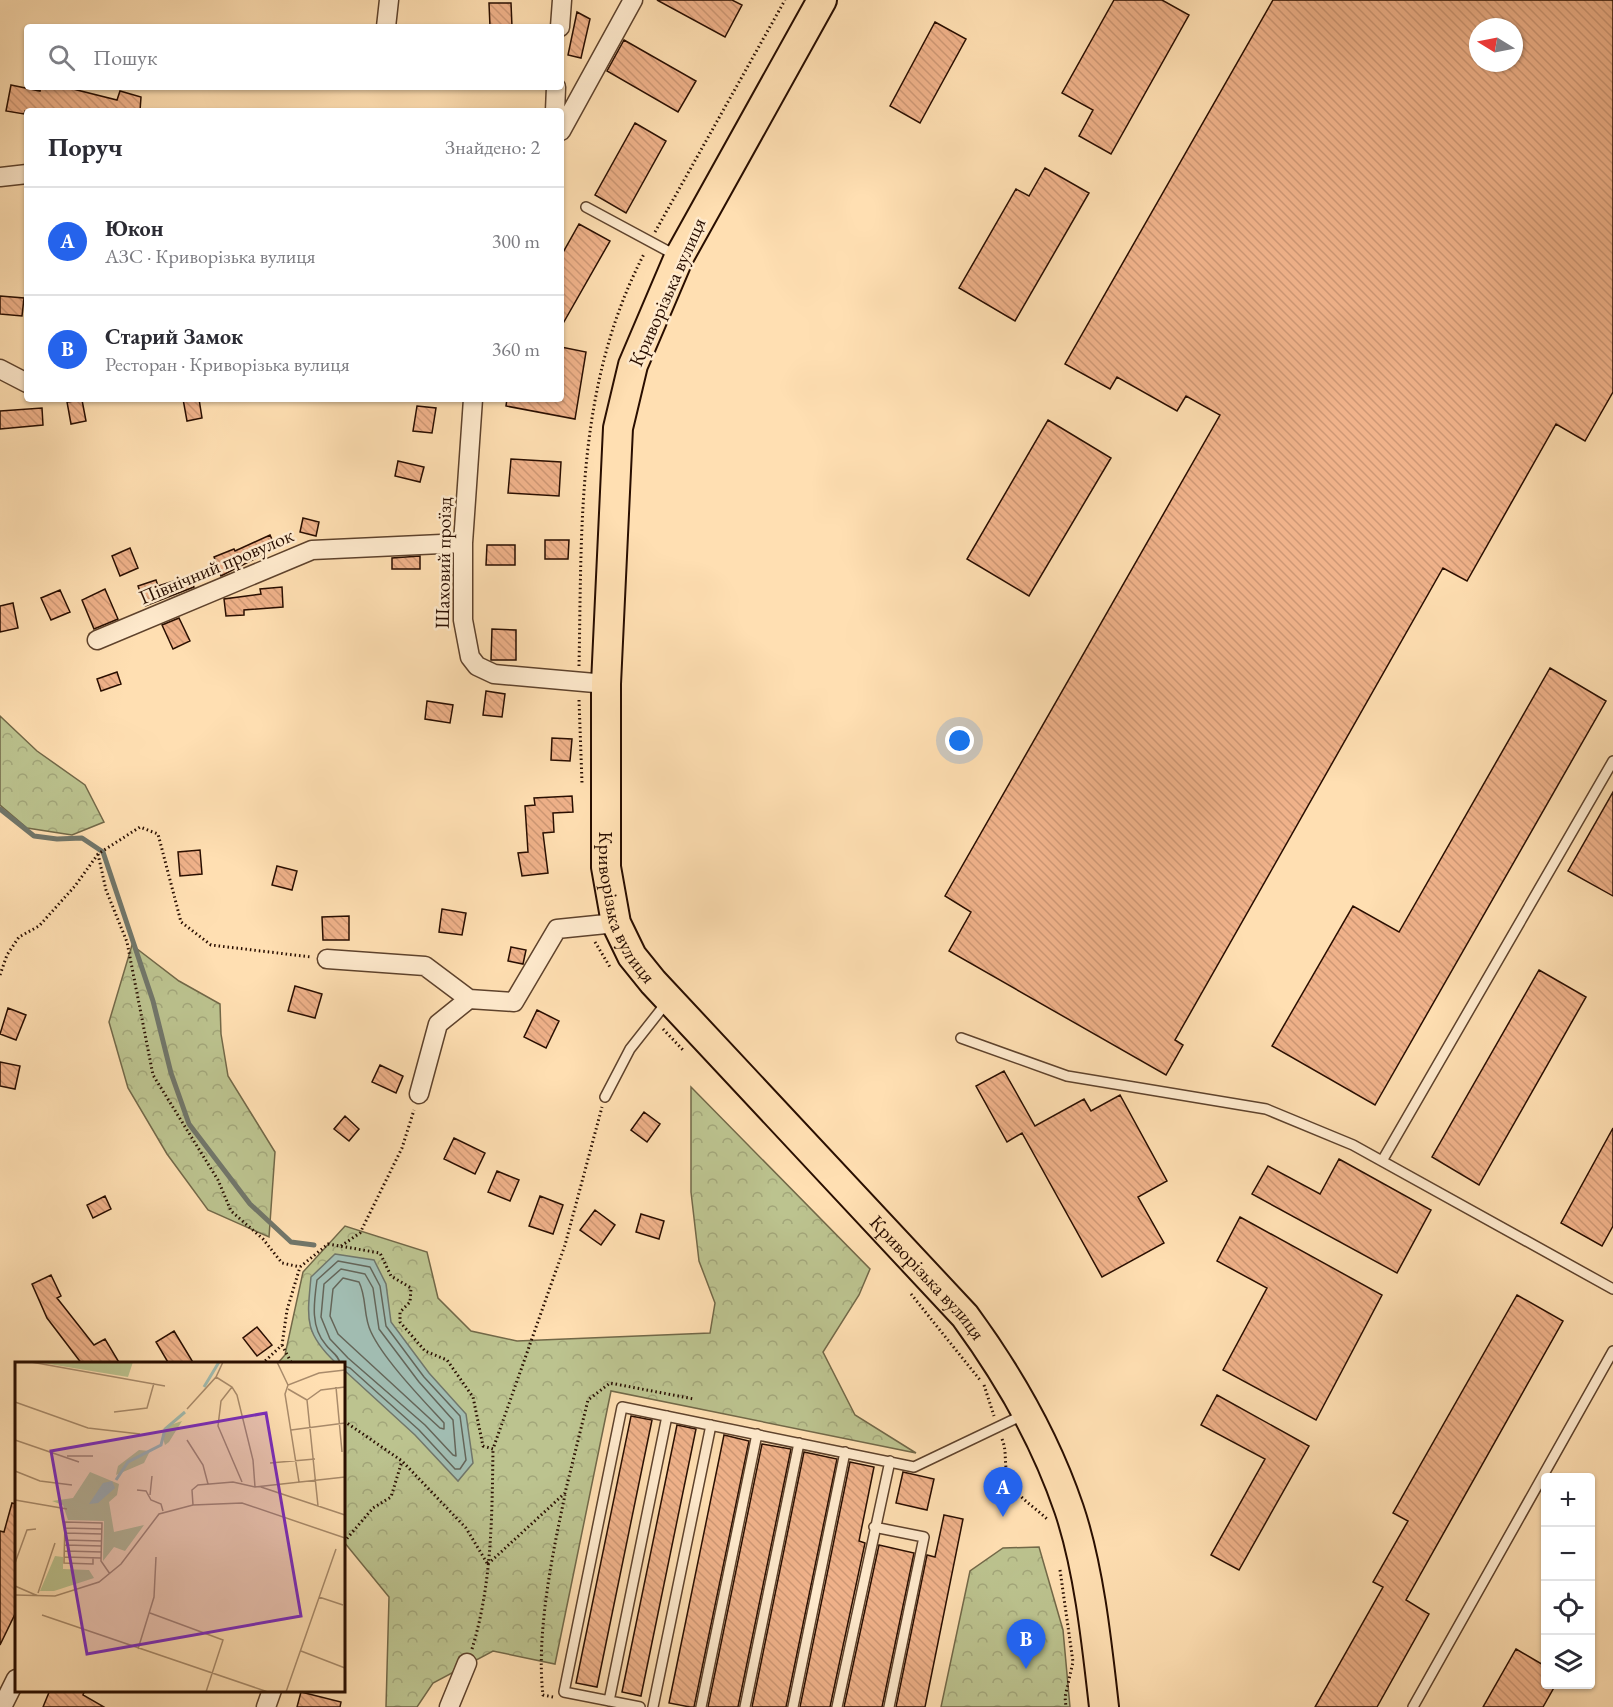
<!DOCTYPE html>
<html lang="uk">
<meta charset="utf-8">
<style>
:root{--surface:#fff;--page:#f7f7f7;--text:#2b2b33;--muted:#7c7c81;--line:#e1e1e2;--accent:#2563eb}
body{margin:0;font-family:"EB Garamond",serif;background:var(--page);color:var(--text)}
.controls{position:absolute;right:18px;bottom:18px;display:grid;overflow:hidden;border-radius:6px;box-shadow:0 2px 4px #0004}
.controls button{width:54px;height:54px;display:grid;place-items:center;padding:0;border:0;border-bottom:2px solid var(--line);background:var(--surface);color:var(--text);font:30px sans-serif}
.compass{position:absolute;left:1469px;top:18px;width:54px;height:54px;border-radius:50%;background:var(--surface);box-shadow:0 2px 4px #0004;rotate:280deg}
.you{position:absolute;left:960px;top:741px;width:21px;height:21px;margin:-15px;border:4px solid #fff;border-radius:50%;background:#1a73e8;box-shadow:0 0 0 9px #1a73e833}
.badge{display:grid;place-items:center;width:39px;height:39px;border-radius:50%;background:var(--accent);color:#fff;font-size:20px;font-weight:700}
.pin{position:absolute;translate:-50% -50px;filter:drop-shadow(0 2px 3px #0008)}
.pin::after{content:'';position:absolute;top:32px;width:21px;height:18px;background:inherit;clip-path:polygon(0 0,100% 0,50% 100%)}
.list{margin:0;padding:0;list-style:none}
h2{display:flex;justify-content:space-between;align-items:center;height:78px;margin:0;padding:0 24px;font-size:26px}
h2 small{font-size:20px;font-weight:400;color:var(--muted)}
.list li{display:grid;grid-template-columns:39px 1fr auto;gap:18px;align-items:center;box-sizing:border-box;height:108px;padding:0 24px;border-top:2px solid var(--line)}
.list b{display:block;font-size:22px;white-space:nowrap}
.list p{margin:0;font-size:20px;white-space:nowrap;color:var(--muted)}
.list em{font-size:20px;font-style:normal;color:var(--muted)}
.icon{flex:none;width:33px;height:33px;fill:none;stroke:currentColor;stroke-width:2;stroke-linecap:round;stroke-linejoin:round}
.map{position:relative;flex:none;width:1613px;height:1707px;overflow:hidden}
.search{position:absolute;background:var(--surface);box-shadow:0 2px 4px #0004;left:24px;top:24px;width:540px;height:66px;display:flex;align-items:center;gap:15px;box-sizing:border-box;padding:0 21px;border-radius:6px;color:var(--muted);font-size:22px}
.panel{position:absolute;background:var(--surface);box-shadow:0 2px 4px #0004;left:24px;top:108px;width:540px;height:294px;border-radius:6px}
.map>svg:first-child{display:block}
</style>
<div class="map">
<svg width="1613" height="1707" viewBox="0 0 1613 1707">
<defs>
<pattern id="forest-crowns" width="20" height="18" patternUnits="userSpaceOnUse" patternTransform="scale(1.5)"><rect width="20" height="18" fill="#bcc38f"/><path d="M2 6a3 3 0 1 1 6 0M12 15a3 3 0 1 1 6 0" fill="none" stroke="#a2a67a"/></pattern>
<pattern id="building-back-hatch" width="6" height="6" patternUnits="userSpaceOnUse" patternTransform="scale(1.5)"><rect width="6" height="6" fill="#f0b28a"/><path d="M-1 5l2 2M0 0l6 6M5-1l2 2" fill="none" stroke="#ce9875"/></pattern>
</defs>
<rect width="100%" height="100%" fill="#ffdfb2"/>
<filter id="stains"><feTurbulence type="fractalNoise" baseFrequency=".00333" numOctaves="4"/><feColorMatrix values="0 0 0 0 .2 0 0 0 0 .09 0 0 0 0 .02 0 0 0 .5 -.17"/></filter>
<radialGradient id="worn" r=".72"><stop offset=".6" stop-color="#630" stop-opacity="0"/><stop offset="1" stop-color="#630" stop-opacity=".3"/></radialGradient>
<path fill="url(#forest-crowns)" stroke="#726848" stroke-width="1.5" d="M0,716L37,751L85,785L104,822L72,835L27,828L0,805Z
M132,945L179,981L220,1004L221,1034L228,1076L275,1152L269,1237L208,1210L167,1154L128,1088L109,1022Z
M691,1087L870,1269L859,1295L823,1352L855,1415L916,1453L611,1391L555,1664L493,1651L433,1683L417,1707H386L389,1597L344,1542V1364H277L285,1355L303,1272L345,1226L427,1252L438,1298L471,1331L517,1341L710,1333L715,1303L699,1261L691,1192Z
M1039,1547L1063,1630L1070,1707H941L970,1571L1003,1548Z"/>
<path fill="#a1bcb1" stroke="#71766a" stroke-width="1.5" d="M335,1254L374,1260L386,1284L391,1322L429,1373L466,1414L473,1463L458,1481L415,1435L344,1370V1364L336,1363C304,1333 307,1319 311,1277Z"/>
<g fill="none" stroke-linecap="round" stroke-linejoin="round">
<path stroke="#656558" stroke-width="1.5" d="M341,1269L365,1274L373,1288L379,1329L419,1382L453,1420L456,1456L453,1455L425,1425L348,1358L330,1339L321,1317L324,1284Z
M343,1278L359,1282C367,1298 363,1316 371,1332C384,1360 423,1400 444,1423V1429L440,1428L338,1334L330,1316L333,1289Z
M340,1364C339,1355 331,1352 326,1345C310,1327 314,1302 317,1280L338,1261L370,1267L380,1286L386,1326L424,1377L460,1416L466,1460L460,1469H455L419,1430L350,1368L344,1366"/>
<path stroke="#71766a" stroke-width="5" d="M0,809L34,836L57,839L82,838L103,852L153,1001L171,1073L189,1124L250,1204L291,1242L314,1245"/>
</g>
<path fill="url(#building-back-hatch)" stroke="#290e00" stroke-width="1.5" fill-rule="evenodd" d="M657,0H732L742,5L725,37Z
M1114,0H1162L1189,15L1111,154L1079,136L1093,110L1062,93Z
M1273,0H1613V392L1585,441L1556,424L1467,581L1443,568L1175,1040L1183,1045L1166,1075L949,951L971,912L945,896L1220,415L1186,396L1177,411L1117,377L1110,389L1065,364ZM1478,27H1514V63H1478Z
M489,3H511L512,27H490Z
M577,12L590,19L581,58L568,55Z
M935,22L966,39L920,123L890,106Z
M624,40L696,81L678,112L607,71Z
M11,85L40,91L41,87H65L117,100L120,91L141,97L140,111H25L24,114L6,111Z
M635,123L666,141L626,213L595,195Z
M1045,168L1089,193L1015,321L959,288L1016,189L1029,196Z
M579,224L610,241L561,327V256Z
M0,296L24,298L22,316L0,314Z
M561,347L586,352L575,419L506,406L507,399H561Z
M183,399H199L202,418L187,421Z
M82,400L86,421L71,424L67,402Z
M417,406L436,408L432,433L413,431Z
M42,408L43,425L0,429V411Z
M1048,420L1111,458L1029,596L967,559Z
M511,459L561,462L559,496L508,493Z
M398,461L424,467L420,482L395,476Z
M303,518L319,522L316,536L300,532Z
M270,535L276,548L221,576L214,557L234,549L235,551Z
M545,540H569L568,559H545Z
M487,545H515V565H486Z
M130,548L138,568L120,576L112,556Z
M420,556V569H392V558Z
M190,576L194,587L145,606L138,586L156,580L158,586Z
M282,587L283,607L244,610V615L226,616L224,599L261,594L260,589Z
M105,589L118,619L94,629L82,600Z
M60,590L70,612L51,620L41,598Z
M13,603L18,628L0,632V606Z
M179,618L190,641L173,649L162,625Z
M492,629L516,630V660H491Z
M1550,668L1606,701L1375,1105L1272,1046L1353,906L1399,932Z
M117,672L121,684L101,691L97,679Z
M486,691L505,694L502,717L483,715Z
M427,701L453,705L450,723L425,719Z
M552,738L572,739L570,761L551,760Z
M1613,792V896L1568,871Z
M572,796L573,812L553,813L554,832L543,833L548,873L522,876L518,853L528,852L525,806L535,805L534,798Z
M200,850L202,874L180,876L178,852Z
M277,866L297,871L292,890L272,885Z
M442,909L466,913L462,935L439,932Z
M349,916V940H323L322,917Z
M511,947L526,950L523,964L508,961Z
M1539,970L1586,997L1479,1185L1432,1157Z
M295,986L322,994L315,1018L288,1011Z
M8,1008L26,1015L16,1040L0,1034Z
M537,1010L559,1021L546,1048L524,1037Z
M0,1062L20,1066L15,1089L0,1086Z
M380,1065L403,1076L396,1093L372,1082Z
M1004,1071L1035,1126L1084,1099L1091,1111L1120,1095L1167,1181L1138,1197L1164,1243L1102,1277L1022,1133L1007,1142L976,1086Z
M644,1112L660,1124L647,1142L631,1130Z
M345,1116L359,1129L349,1141L334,1129Z
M1613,1128V1226L1602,1246L1561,1223Z
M454,1138L485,1153L475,1174L444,1159Z
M1339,1159L1431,1210L1397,1273L1252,1194L1268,1166L1320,1194Z
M497,1171L519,1180L510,1201L488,1192Z
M105,1196L111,1209L93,1218L87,1205Z
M540,1196L563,1205L553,1234L529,1226Z
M595,1210L615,1225L601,1245L580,1230Z
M641,1214L664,1221L659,1239L636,1232Z
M1240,1217L1382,1295L1316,1420L1223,1370L1267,1288L1217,1261Z
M51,1275L61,1296L57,1298L94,1345L105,1339L120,1364H82L47,1318L32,1284Z
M1517,1295L1563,1321L1406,1600L1429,1614L1377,1707H1315L1383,1587L1373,1582L1408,1521L1393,1513Z
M257,1327L272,1345L257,1356L243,1338Z
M174,1331L194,1364H169L156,1342Z
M1217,1395L1309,1446L1239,1570L1211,1555L1265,1459L1201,1425Z
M631,1416L652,1420L597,1687L576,1683Z
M677,1425L696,1429L641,1696L622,1692Z
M724,1435L749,1441L694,1707H690L669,1703Z
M762,1444L791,1449L738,1707H708Z
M804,1452L837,1459L786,1707H752Z
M850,1462L874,1467L859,1541L865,1543L830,1707H800Z
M903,1472L934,1479L927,1510L896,1503Z
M12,1503L16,1504V1612L0,1645V1531L4,1532Z
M944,1515L963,1519L925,1707H896L927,1555L935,1557Z
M879,1545L914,1553L882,1707H844Z
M1516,1649L1545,1666V1684H1556L1543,1707H1483Z
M50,1690H85L83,1695L104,1707H43Z
M301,1692L341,1702L340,1707H297Z"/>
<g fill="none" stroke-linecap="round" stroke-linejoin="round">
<defs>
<path id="lane" d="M586,207L677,256
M961,1038L1067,1076L1266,1109L1353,1145L1613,1289
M605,1097L630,1049L667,1002
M1382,1161L1613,761
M874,1527L924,1537L889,1707
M609,1701L667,1416
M640,1707L564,1692L622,1407L914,1467L1023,1415
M653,1707L711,1425
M701,1707L757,1434
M745,1707L799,1443
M793,1707L845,1452
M837,1707L890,1461
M1413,1707L1613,1351"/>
<path id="street" d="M386,27L389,0
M560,27L562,0
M555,111L556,87
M561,131L633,0
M0,177L27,174
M0,369L27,383
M473,399L463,543V620L470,657L477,666L494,674L606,684
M97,640L312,550L463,543
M327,959L425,966L469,999
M419,1094L438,1024L469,999L514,1002L557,929L616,923
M2,1707L16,1679
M266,1707L272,1690
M449,1707L467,1663"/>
<g id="primary">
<path id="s1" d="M822,0L679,257L633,365L618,428L606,684V867L616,923L632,956L653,982L965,1316C1009,1376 1045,1438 1069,1509C1089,1568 1097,1645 1104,1707"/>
</g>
</defs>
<use href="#lane" stroke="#5e422c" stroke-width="12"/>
<use href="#street" stroke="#5e422c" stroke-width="21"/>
<use href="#primary" stroke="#290e00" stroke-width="32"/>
<path stroke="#290e00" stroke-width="3" stroke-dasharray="1.5 3" stroke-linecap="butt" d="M655,232L785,0
M579,666C582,523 576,385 644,254
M579,700L582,783
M98,854L106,890L127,942L153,1075L218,1180L231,1211L263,1239L282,1263L300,1267
M595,942L610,967
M0,975L7,955L19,937L39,926L75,886L98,854L140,827L158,834L181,922L211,945L311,957
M663,1029L683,1050
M341,1246L360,1233L402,1148L414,1110
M911,1294L980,1380
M282,1345L292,1364
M262,1364L282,1345L287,1310L300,1267L328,1244L380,1253L391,1276L411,1288L410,1302L400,1312V1322L425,1351L447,1360L473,1397L483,1446L493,1449L565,1245L602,1107
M984,1385L994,1416
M344,1421L402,1461L466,1528L487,1563
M1002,1439C1007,1451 1004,1461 1007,1473C1012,1495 1033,1505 1048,1520
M344,1542L373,1508L391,1497L402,1461
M488,1564L565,1493L588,1400L610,1383L694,1399
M1060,1570L1073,1662L1065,1697L1066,1707
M472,1649C492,1584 492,1516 493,1449
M553,1697L543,1695C536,1635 552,1555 565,1495"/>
<use href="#lane" stroke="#ffeacd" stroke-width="9"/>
<use href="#street" stroke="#ffeacd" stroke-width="18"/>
<use href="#primary" stroke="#ffdfb2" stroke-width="28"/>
</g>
<g text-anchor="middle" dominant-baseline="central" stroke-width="5" stroke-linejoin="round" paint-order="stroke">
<g font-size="20" fill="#290e00" stroke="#ffeacd">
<text transform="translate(667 292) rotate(-66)">Криворізька вулиця</text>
<text transform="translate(443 563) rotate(-89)">Шаховий проїзд</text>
<text transform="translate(216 566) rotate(-23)">Північний провулок</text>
<text stroke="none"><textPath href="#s1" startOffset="960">Криворізька вулиця</textPath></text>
<text stroke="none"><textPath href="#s1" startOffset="1446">Криворізька вулиця</textPath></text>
</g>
</g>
<g transform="translate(15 1362)">
<rect width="330" height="330" fill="#ffdfb2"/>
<path d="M167,59L154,80L150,83L147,73L152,64ZM124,88L135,89L129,101L101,113L103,104ZM75,110L104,122L102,133L94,140L99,170L129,163L110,189L99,185L88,199L89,159L53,158L48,143L37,139L58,136ZM40,194L48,195V207L74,208L79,216L39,229H25Z" fill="#bcc38f"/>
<path d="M22,0H118L113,15Z" fill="#bcc38f"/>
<path d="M97,119L100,126L83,141L74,142L88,121Z" fill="#a1bcb1"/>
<path fill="none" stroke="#a1bcb1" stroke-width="3" d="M189,25L204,0M101,118L113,100L146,83L150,67L170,50"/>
<path fill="none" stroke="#a98b6b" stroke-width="1.5" d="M16,0L150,24M262,0L273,23M201,15L217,25L222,33L238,98L240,125M217,25L206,39L203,64L227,120M321,25L327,90M273,27L292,38M292,38L303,144M292,38L306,28L330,25M0,40L73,66L125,72M172,47L201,15L208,0M99,50L132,46L139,21M276,68L330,61M0,78L64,100M172,78L188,103L193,122M52,94H78M255,101L300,97M0,109L25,119L57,123M284,120L270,32L273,23L304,11L330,8M246,125L330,153M122,128L131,129L136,138L146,142L148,149M135,133L137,114M0,138L52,147M178,143L177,128L183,123L218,120L240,125L330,115M50,166L87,167M50,171L87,172M50,178L87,179M50,183L87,184M50,189L87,190M49,195L86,196M78,195V202L49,201L50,160L87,161L86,199L95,212M0,201L12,168L21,167M0,224L23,234M23,231L40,181M0,233L40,234L84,220L106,202L144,152L178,143L227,141L330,176M304,235L328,243M135,251L208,278L191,330M27,253L253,330M123,287L139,235L141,195M286,289L330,306M271,330L321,187"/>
<path fill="#7b2cbf" fill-opacity="0.15" stroke="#7b2cbf" stroke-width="3" d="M251,51L286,254L72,292L36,89Z"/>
<rect width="330" height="330" fill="none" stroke="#290e00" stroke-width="3"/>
</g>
<rect width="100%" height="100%" filter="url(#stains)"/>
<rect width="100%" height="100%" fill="url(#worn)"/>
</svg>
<div class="controls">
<button>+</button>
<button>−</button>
<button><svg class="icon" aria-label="locate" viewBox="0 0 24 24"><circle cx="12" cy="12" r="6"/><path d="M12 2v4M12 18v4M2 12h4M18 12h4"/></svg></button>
<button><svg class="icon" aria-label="layers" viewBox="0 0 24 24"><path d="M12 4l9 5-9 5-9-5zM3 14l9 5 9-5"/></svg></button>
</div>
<svg class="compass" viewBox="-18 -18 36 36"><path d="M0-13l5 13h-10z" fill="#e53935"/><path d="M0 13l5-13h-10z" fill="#7c7c81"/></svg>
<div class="you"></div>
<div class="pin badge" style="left:1003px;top:1517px">A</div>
<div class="pin badge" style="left:1026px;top:1669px">B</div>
<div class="search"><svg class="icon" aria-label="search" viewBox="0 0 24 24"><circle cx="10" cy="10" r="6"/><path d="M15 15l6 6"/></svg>Пошук</div>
<section class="panel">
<h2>Поруч<small>Знайдено: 2</small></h2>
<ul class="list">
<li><span class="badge">A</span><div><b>Юкон</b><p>АЗС · Криворізька вулиця</p></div><em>300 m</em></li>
<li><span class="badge">B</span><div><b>Старий Замок</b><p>Ресторан · Криворізька вулиця</p></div><em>360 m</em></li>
</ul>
</section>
</div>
